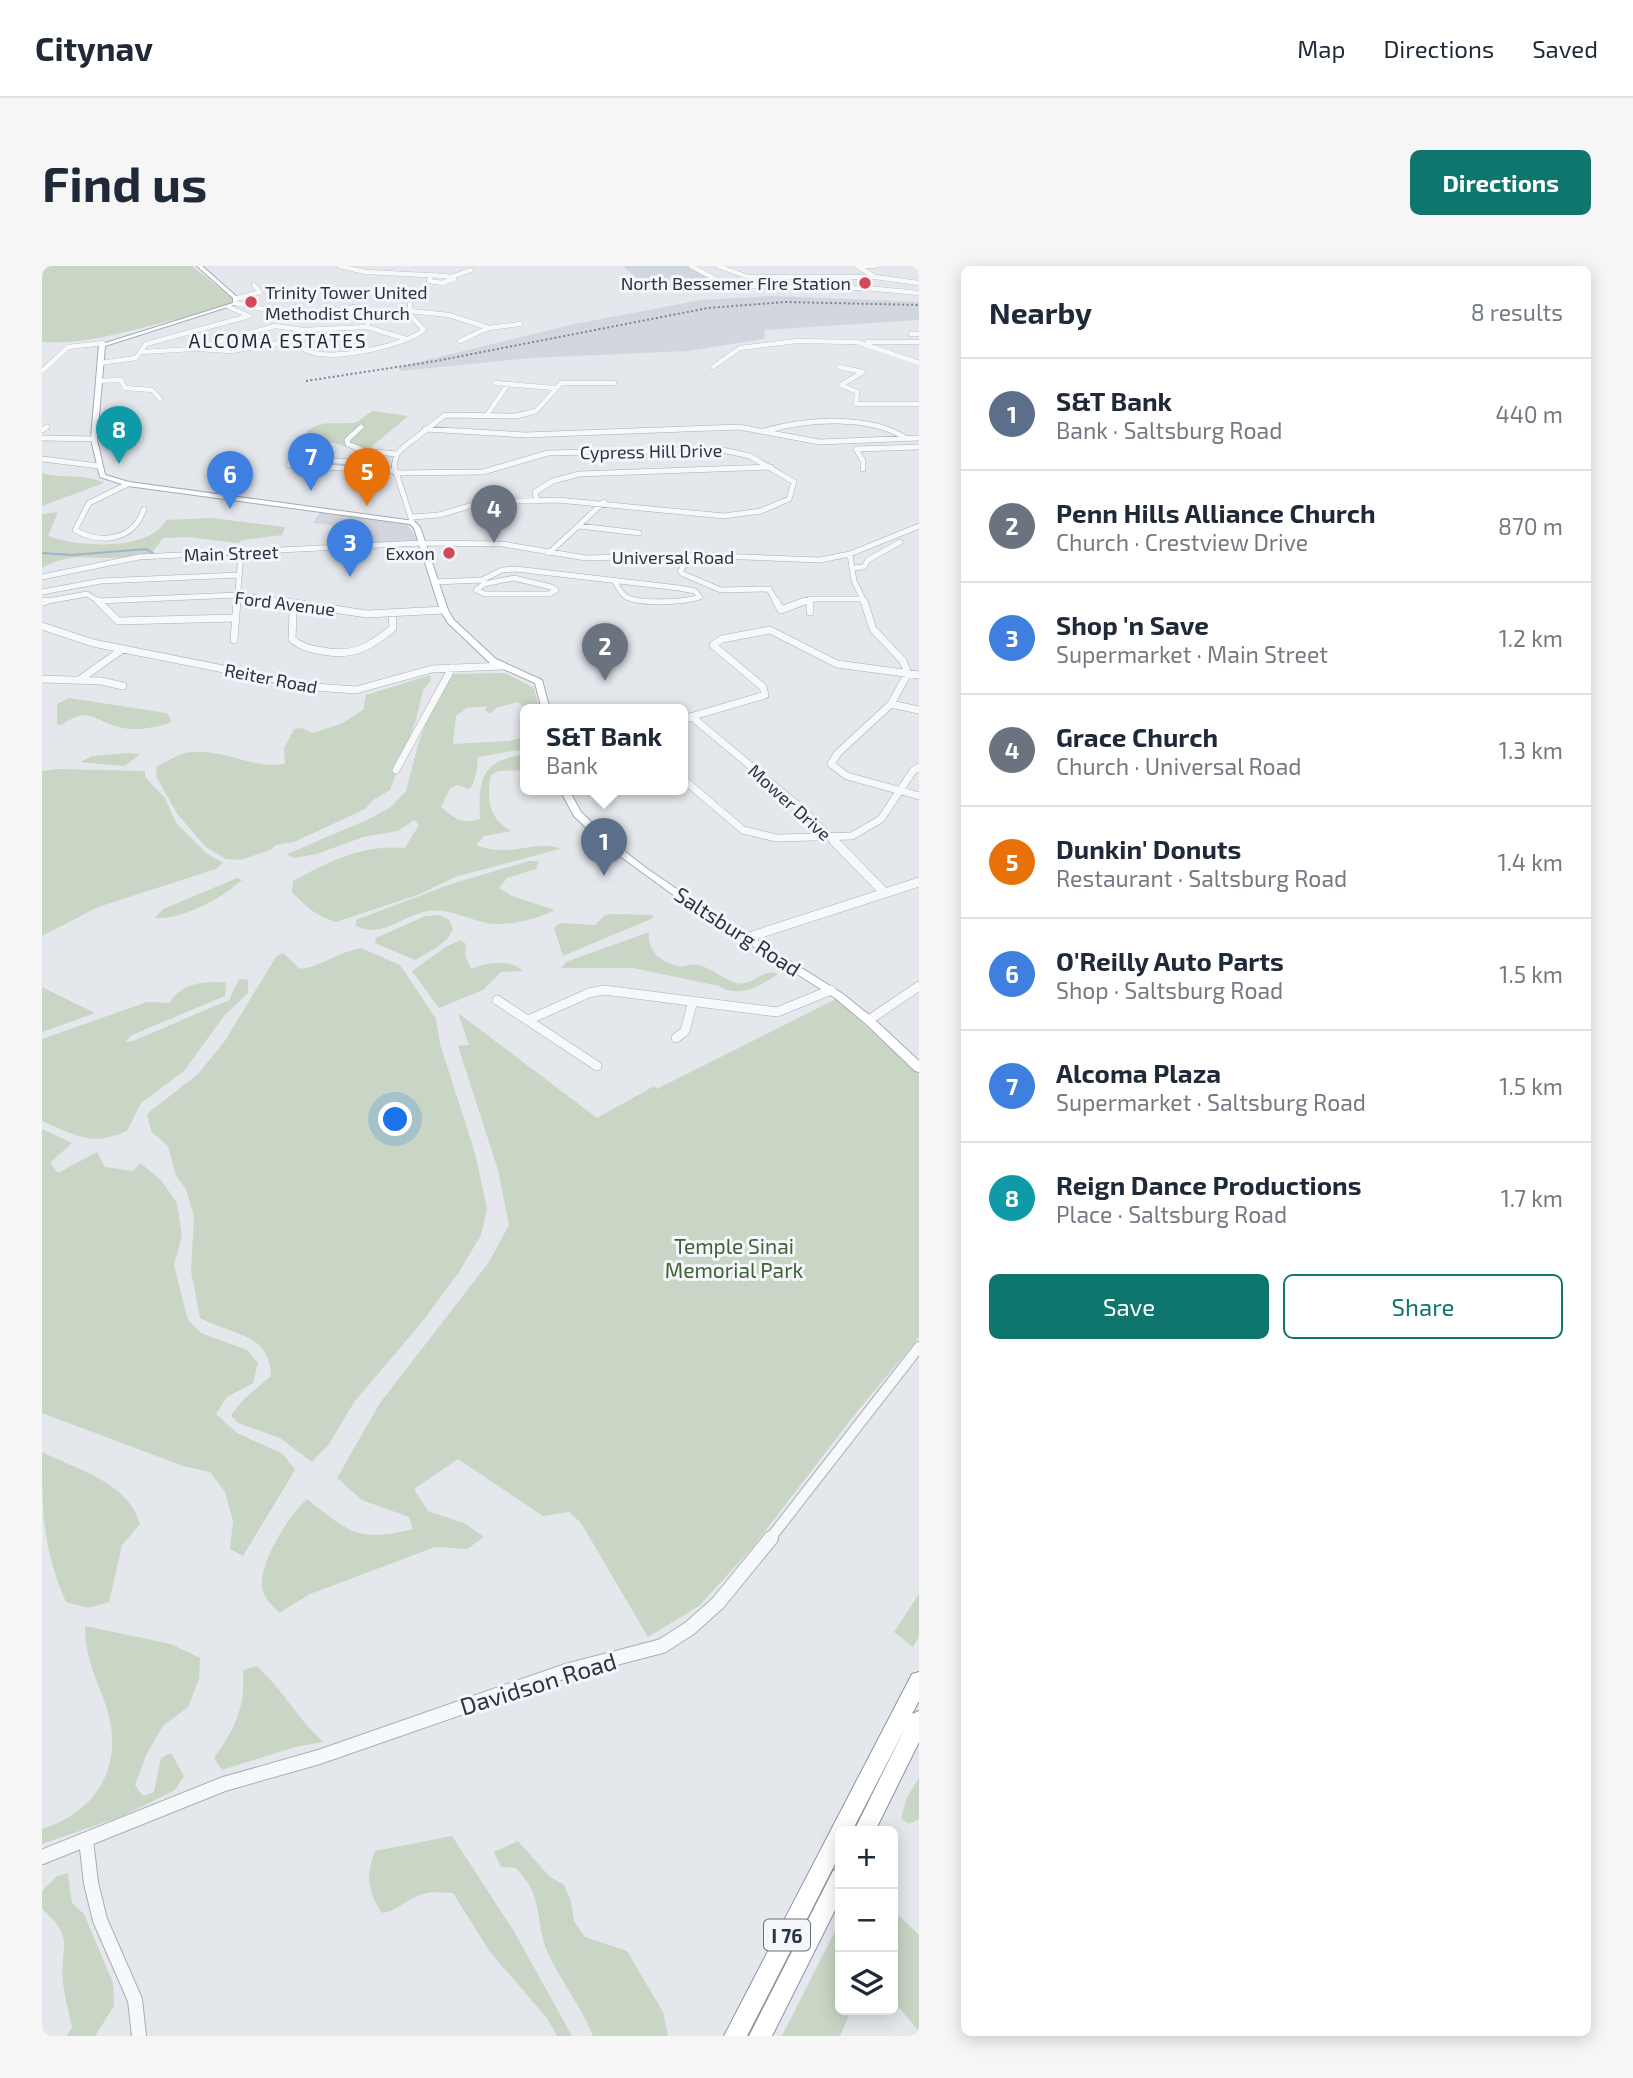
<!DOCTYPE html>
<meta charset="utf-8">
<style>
:root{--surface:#fff;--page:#f6f6f7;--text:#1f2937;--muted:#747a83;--line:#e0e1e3;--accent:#0f766e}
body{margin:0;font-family:"Exo 2",sans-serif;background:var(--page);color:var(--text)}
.controls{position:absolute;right:21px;bottom:21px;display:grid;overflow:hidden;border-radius:10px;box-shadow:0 4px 18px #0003}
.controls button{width:63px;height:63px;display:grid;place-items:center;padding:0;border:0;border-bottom:2px solid var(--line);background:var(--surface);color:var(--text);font:35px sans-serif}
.you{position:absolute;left:354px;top:854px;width:24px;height:24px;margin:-18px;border:5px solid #fff;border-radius:50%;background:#1a73e8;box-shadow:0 0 0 10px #1a73e833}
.badge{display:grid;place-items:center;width:46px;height:46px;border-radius:50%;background:var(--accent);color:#fff;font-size:23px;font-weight:700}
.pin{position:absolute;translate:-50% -58px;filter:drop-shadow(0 2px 4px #0008)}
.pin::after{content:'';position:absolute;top:37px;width:24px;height:21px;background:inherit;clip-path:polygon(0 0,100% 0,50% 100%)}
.popup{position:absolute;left:478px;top:438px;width:168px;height:91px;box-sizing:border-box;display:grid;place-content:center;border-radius:10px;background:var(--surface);filter:drop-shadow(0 2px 5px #0005);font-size:23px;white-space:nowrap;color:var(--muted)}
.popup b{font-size:26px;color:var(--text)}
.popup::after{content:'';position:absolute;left:50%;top:100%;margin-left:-14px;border:14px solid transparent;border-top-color:var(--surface)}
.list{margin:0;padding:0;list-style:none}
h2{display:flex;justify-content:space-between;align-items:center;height:91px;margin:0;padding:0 28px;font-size:30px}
h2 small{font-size:23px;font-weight:400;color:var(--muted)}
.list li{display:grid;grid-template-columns:46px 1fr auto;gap:21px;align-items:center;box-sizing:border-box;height:112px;padding:0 28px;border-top:2px solid var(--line)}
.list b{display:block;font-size:26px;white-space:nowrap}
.list p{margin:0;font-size:23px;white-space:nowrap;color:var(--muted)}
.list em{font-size:23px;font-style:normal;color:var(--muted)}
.actions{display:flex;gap:14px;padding:21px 28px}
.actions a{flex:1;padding:16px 0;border:2px solid var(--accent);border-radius:10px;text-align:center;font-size:24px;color:var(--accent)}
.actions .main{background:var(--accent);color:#fff}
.icon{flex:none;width:38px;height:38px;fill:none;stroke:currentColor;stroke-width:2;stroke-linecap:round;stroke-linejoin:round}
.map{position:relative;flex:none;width:877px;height:1770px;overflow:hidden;border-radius:10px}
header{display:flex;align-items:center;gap:42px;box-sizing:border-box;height:98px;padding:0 35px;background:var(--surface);border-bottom:2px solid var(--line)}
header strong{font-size:33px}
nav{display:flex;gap:38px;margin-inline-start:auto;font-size:24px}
.intro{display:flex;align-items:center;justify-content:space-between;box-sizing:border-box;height:168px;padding:0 42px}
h1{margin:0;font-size:49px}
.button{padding:18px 32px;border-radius:10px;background:var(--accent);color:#fff;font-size:24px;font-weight:700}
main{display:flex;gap:42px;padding:0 42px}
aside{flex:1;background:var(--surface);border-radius:10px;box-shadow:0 4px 18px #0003}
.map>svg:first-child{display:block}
</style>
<header>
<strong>Citynav</strong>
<nav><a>Map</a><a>Directions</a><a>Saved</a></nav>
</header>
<div class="intro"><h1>Find us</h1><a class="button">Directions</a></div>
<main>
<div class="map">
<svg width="877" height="1770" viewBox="0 0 877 1770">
<rect width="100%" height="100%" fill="#e4e7ec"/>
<path fill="#d2d6de" d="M581,0H649L674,13L607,24Z
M730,30L877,36V54L723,64L722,73L646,85L488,92L359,105L356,101L533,58L659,34Z
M278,246L364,257L377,275L329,278L325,263L271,257Z"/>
<path fill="#c9d6c5" d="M0,0H150L189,31L191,37C170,48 146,51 123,56C82,66 42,79 0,76Z
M331,145L366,150L322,187L293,177L259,174C272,151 291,159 311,157C317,156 325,148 331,145Z
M0,207C21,213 43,207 62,217L0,240Z
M16,246L6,270C35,281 107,286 124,254L169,252L243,261L240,269L201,274L196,277L146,271L121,272L109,288C97,289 83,292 70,292C42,292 27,287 0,302V248Z
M463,407L492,422L497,442L487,444L475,436L454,442L448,448L443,444L445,440L425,442L414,450L411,478L467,475L483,471V483L435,491C437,498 433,518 427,523L416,519L408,522L399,541C411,552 422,559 438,553C436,511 440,495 483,488V504L457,505L449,509C444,534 447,553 469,565L442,570L434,579C465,593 500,572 518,583L413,611L378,628L294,656C275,651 263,640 250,626L251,615C286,596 321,578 363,582L377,559L372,554L356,565L321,571L275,588L251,592L245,588L325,554L349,541L364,525L376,479L398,415L412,408Z
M388,409L389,414L381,424L374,454L348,524L331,534L323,543L252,576L234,579L228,584L199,594L184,593L164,581L136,549L115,512L114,501C126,495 137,487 150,486C183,483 210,503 243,498L242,482L252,463L260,462L270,467L299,458L321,444L324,429Z
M27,432L125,447L130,456C115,461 97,465 81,462C52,457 50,438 19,459L15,458V438Z
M87,487L98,488L83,500L38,496L50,490Z
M15,503L103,505V511L123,532L134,557L164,587L181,597L174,603L56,641L0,670V505Z
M487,595H497L494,603L465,612L457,622L470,630L513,644C496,653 464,661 445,657C425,653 407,642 386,645C361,649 341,673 314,660V654L409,618Z
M195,612L200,614C180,632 140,654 113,652L121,643Z
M574,648L610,649L611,652L521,690L512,662L518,657L553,659L563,649Z
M398,649L407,654L411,663L406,672L394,682L373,694L333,677L334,672L383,650Z
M607,666C605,684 618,696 635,700C641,702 649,697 656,699C670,702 682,714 695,717C711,721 721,701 736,708C718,720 697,733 677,720L591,702H519L524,696Z
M418,674L424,678L423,689L429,703C446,697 466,692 481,705L459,706L441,724L397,742L370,705L402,682Z
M319,682L358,699L394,753L398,778L433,887L445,943L439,969L417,1006L380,1056L313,1135L287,1178L270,1196L238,1172L196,1157L189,1149L201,1134L229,1110C227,1065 190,1070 158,1052L149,1005L152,951L144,923L134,910L126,880L109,865L105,848L156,808L182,776L234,691L241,687L258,703C281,700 296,686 319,682Z
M197,713L206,714V727L182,750L142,805L99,837L85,865C49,881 33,869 0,855V773L105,736L128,737C137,718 164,714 184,717L183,730L90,769L83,776L91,775L187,734Z
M0,721L53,747L0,766Z
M794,733L877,808V1071L813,1148L710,1282L657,1340L606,1371L539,1257L527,1246L501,1250L416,1193L372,1223L386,1245L422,1257L442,1271L425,1283L393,1281L268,1328L237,1347C232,1341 223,1333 221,1325C214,1299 247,1250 265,1233C307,1266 316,1277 371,1263L367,1251L320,1234L295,1212L338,1137L447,996L467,959L456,904L416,780L427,779L416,747L555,852L612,820L615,823Z
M0,863L30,877L8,897L16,907L55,886L63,901L91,905L98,897L119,914L135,937L140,970L132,999L146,1054L159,1067L205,1084L216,1097L211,1117L185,1131L174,1148L195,1167L241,1188L253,1204L201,1290L188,1283L191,1255L183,1226L168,1206L141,1200L0,1147Z
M0,1186C36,1204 86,1216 98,1258L80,1279L67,1336L46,1342L24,1336C0,1280 0,1247 0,1186Z
M877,1328V1370L871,1381L852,1366Z
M43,1360L129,1378L158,1392L157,1413L146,1441L121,1460L104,1489L93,1519L101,1530L112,1526L119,1492L129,1487L142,1510L133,1524L81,1550L0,1578V1563C58,1545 84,1495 63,1437C52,1407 44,1393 43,1360Z
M215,1400C240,1423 256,1453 281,1476L253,1481L180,1504L172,1492C193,1463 204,1440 201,1404Z
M877,1512V1553L867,1558L859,1552L865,1531Z
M410,1570L473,1667L530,1770H515L505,1752L448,1686L411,1627C396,1626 384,1625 371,1632C359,1638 354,1645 340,1647C325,1625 324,1609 333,1585Z
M476,1575L507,1610L522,1619L529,1635L532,1655L543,1671L585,1685L621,1746L626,1770H551C540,1741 519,1716 506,1687C491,1652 504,1634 474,1602L459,1601L452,1586Z
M26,1607L30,1637L42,1648L71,1717L72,1740L53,1770H25L30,1761C27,1747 23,1732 21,1717C17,1681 35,1673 0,1643V1625L15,1610Z
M851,1644L877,1669V1766L851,1734Z
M798,1655V1744H809L798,1770H740Z"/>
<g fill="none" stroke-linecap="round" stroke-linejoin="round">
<path stroke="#9fb4cc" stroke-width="2" d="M0,287L30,289L104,283L111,287"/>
<defs>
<path id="minor-far5" d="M297,0L324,6L403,10L412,13L400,17L387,15L388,11
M649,0L679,16L699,20L824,22L877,27
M676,0L706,11H833L877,17
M815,0L830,9
M815,0H833
M409,11L429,4
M194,33L218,26L212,19
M193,37L230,45
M368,45L407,49L447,62L478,58
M325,61L364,73
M261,64L244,70C252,76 261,85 272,87C299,93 360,80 382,64L368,49V38
M285,64L316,83
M869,68H877
M418,75L446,62
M826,76H877
M157,83L189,85L251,75
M100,86L150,83L233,60L261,64L325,61L330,46L312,41L281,50
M58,97L94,92L104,78L207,50L187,41
M671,101L698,82L755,75L815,76L877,97
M797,101L821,106L799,119L815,126L814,138H877
M0,105L26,81L61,77
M56,115L79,114L83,122L110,124L118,133
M453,117L511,122
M445,149L466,118
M479,149L494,145L519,117H572"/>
<path id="minor-far4" d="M319,161L305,174L306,178L322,185L355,188
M383,163L483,169L697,161L777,176L877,172
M0,164L5,161
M723,165C764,153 828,148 865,173
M0,172L52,173
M256,185L247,199L353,205
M0,193L57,200
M250,193L335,197
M821,203V195L814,183L877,181
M353,207L441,206L506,187L676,183L708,190L752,216L747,233L719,245L682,250L516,234L441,236L397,249L370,251
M86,218L47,237L33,264C60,279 92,274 102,243
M495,235L493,226L511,215L537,208L729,201
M370,255L352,200L355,188L362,181L403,149L474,150L486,147
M537,260L597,267
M507,287L562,236
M808,288L812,315L823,337
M651,289L638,305L641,308L679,324L727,323L735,337
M811,302L822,301L826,294L858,276
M0,311L97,291L380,277L460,278L544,292L651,289L778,294L808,288L877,260
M472,312L509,321L514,324L507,328H443L434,324L442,318Z
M393,316L440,314L460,304L474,303L637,322L653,325L658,331C643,336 596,339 583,330C579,327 576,321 573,316
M0,326L59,315L197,309
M768,333V337
M56,335L58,337
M0,336L45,328L56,335L195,329L250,337
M195,337L199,287
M758,337L769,333H821"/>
<path id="minor-far3" d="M56,335L76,355L193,352
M238,335L325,348L402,344
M734,335L739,344L763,335
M768,335V346
M822,335L831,363L861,395L866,407L849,438L796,487L789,498L805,510L877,530
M0,336L4,335
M258,339L251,347L250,373C259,381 269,383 281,385C311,391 328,381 351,362L350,347
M0,360L51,377L272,421L314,424L390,403L461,400
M192,374L195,335
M0,413L59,415L81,420
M37,414L81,383
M849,438L877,444
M650,451L759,542L794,577
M641,453L723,429L721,421L671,379L680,373L728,364L795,398L877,409
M354,504L410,402
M641,513L701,564L734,572L810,570L839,553L871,505L877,501"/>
<path id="minor-far2" d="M792,575L842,626
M704,672L877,616
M455,734L555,800
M486,754L547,727L562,724L735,746L789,724
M827,754L877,720
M634,772L643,765L651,735"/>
<path id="minor-far1" d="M727,1274L877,1081"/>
<path id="minor" d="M44,1574L49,1617L58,1654L93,1734L97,1770
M0,1591L182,1518L277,1491L524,1405L620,1380L648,1362L676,1337L729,1272"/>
<path id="major" d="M155,0H160L195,31V38L63,80L55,173L63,209L87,216L372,255L378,261L406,344L412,354L454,393L500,414L508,444H500L493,417L448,397L406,357L398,344L372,262L368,258L86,220L58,211L49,173L57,79L191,37V32Z
M518,524H527L539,546L567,573L604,602L648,632L801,728L832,753L877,795V806L873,805L824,758L793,732L641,636L560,577L532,550Z"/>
<path id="highway" d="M877,1406V1435L870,1448L877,1445V1476L833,1565H812L865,1458L810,1565H798V1588L705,1770H682L870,1408Z
M798,1602V1634L730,1770H707L791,1605Z"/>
</defs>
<use href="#minor-far5" stroke="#a9aeb7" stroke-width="5"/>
<use href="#minor-far4" stroke="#a9aeb7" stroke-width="6"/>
<use href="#minor-far3" stroke="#a9aeb7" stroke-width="8"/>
<use href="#minor-far2" stroke="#a9aeb7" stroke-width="10"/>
<use href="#minor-far1" stroke="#a9aeb7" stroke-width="12"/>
<use href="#minor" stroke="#a9aeb7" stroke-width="16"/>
<use href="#major" stroke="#a3abb8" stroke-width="2"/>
<use href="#highway" stroke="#8b94a3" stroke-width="2"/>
<use href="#minor-far5" stroke="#f7f8fa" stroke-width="4.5"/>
<use href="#minor-far4" stroke="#f7f8fa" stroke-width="5"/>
<use href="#minor-far3" stroke="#f7f8fa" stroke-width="7"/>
<use href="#minor-far2" stroke="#f7f8fa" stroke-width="9"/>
<use href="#minor-far1" stroke="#f7f8fa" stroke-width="10"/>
<use href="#minor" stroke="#f7f8fa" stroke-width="14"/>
<use href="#major" fill="#fff" fill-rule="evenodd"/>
<use href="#highway" fill="#fff" fill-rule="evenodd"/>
<path stroke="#7d8696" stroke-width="2" stroke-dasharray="2 2.5" stroke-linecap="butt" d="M264,115L394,95L666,42L743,36L877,39"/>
</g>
<g fill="#d1495b" stroke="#f4f6f9" stroke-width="2.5">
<circle cx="823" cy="17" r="7"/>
<circle cx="209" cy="36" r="7"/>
<circle cx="407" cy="287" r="7"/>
</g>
<g text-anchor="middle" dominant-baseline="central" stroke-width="6" stroke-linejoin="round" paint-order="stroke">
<g font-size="18" fill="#2b3445" stroke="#f4f6f9" text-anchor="end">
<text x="809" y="17">North Bessemer FIre Station</text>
<text x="223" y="26" text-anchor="start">Trinity Tower United<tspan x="223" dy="21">Methodist Church</tspan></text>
<text x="393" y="287">Exxon</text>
</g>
<g font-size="18" fill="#2b3445" stroke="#f4f6f9">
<text transform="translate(609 185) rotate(-1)">Cypress Hill Drive</text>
<text transform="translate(189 287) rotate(-2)">Main Street</text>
<text x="631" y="291">Universal Road</text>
<text transform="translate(243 337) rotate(7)">Ford Avenue</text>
<text transform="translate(229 412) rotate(11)">Reiter Road</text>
<text transform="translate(748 536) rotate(42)">Mower Drive</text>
</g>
<g font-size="19" letter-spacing="2" fill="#1d2536" stroke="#f4f6f9">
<text x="236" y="74">ALCOMA ESTATES</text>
</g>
<rect fill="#f4f6f9" stroke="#676e7b" stroke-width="2" x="722" y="1653.5" width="46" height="31" rx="5"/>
<g font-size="19" font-weight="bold" fill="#2b3445">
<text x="745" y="1669">I 76</text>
</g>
<g font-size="21" fill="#2b3445" stroke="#f4f6f9">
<text transform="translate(696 665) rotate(33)">Saltsburg Road</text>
</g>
<g font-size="21" fill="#3f6138" stroke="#f4f6f9">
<text x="692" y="979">Temple Sinai<tspan x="692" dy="24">Memorial Park</tspan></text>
</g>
<g font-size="24" fill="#2b3445" stroke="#f4f6f9">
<text transform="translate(496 1417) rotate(-17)">Davidson Road</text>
</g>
</g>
</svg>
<div class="controls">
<button>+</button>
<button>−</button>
<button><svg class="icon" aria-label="layers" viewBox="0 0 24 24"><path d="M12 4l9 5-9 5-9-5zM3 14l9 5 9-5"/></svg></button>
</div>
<div class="you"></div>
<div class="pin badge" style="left:562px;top:610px;background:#5c6f8a">1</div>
<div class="popup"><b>S&amp;T Bank</b>Bank</div>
<div class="pin badge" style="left:563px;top:415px;background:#6b7280">2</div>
<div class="pin badge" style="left:308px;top:311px;background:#3f7fe0">3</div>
<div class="pin badge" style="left:452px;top:277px;background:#6b7280">4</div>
<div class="pin badge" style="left:325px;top:240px;background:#e8710a">5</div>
<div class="pin badge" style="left:188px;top:243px;background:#3f7fe0">6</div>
<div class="pin badge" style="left:269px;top:225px;background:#3f7fe0">7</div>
<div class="pin badge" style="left:77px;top:198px;background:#0f9aa8">8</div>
</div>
<aside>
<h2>Nearby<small>8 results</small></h2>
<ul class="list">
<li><span class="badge" style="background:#5c6f8a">1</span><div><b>S&amp;T Bank</b><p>Bank · Saltsburg Road</p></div><em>440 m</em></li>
<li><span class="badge" style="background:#6b7280">2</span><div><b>Penn Hills Alliance Church</b><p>Church · Crestview Drive</p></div><em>870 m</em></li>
<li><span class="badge" style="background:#3f7fe0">3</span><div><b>Shop 'n Save</b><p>Supermarket · Main Street</p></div><em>1.2 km</em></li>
<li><span class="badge" style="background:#6b7280">4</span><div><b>Grace Church</b><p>Church · Universal Road</p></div><em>1.3 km</em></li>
<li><span class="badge" style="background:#e8710a">5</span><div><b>Dunkin' Donuts</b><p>Restaurant · Saltsburg Road</p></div><em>1.4 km</em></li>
<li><span class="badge" style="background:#3f7fe0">6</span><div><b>O'Reilly Auto Parts</b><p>Shop · Saltsburg Road</p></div><em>1.5 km</em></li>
<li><span class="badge" style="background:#3f7fe0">7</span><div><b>Alcoma Plaza</b><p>Supermarket · Saltsburg Road</p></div><em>1.5 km</em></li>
<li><span class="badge" style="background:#0f9aa8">8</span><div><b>Reign Dance Productions</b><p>Place · Saltsburg Road</p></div><em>1.7 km</em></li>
</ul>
<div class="actions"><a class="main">Save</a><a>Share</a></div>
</aside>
</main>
